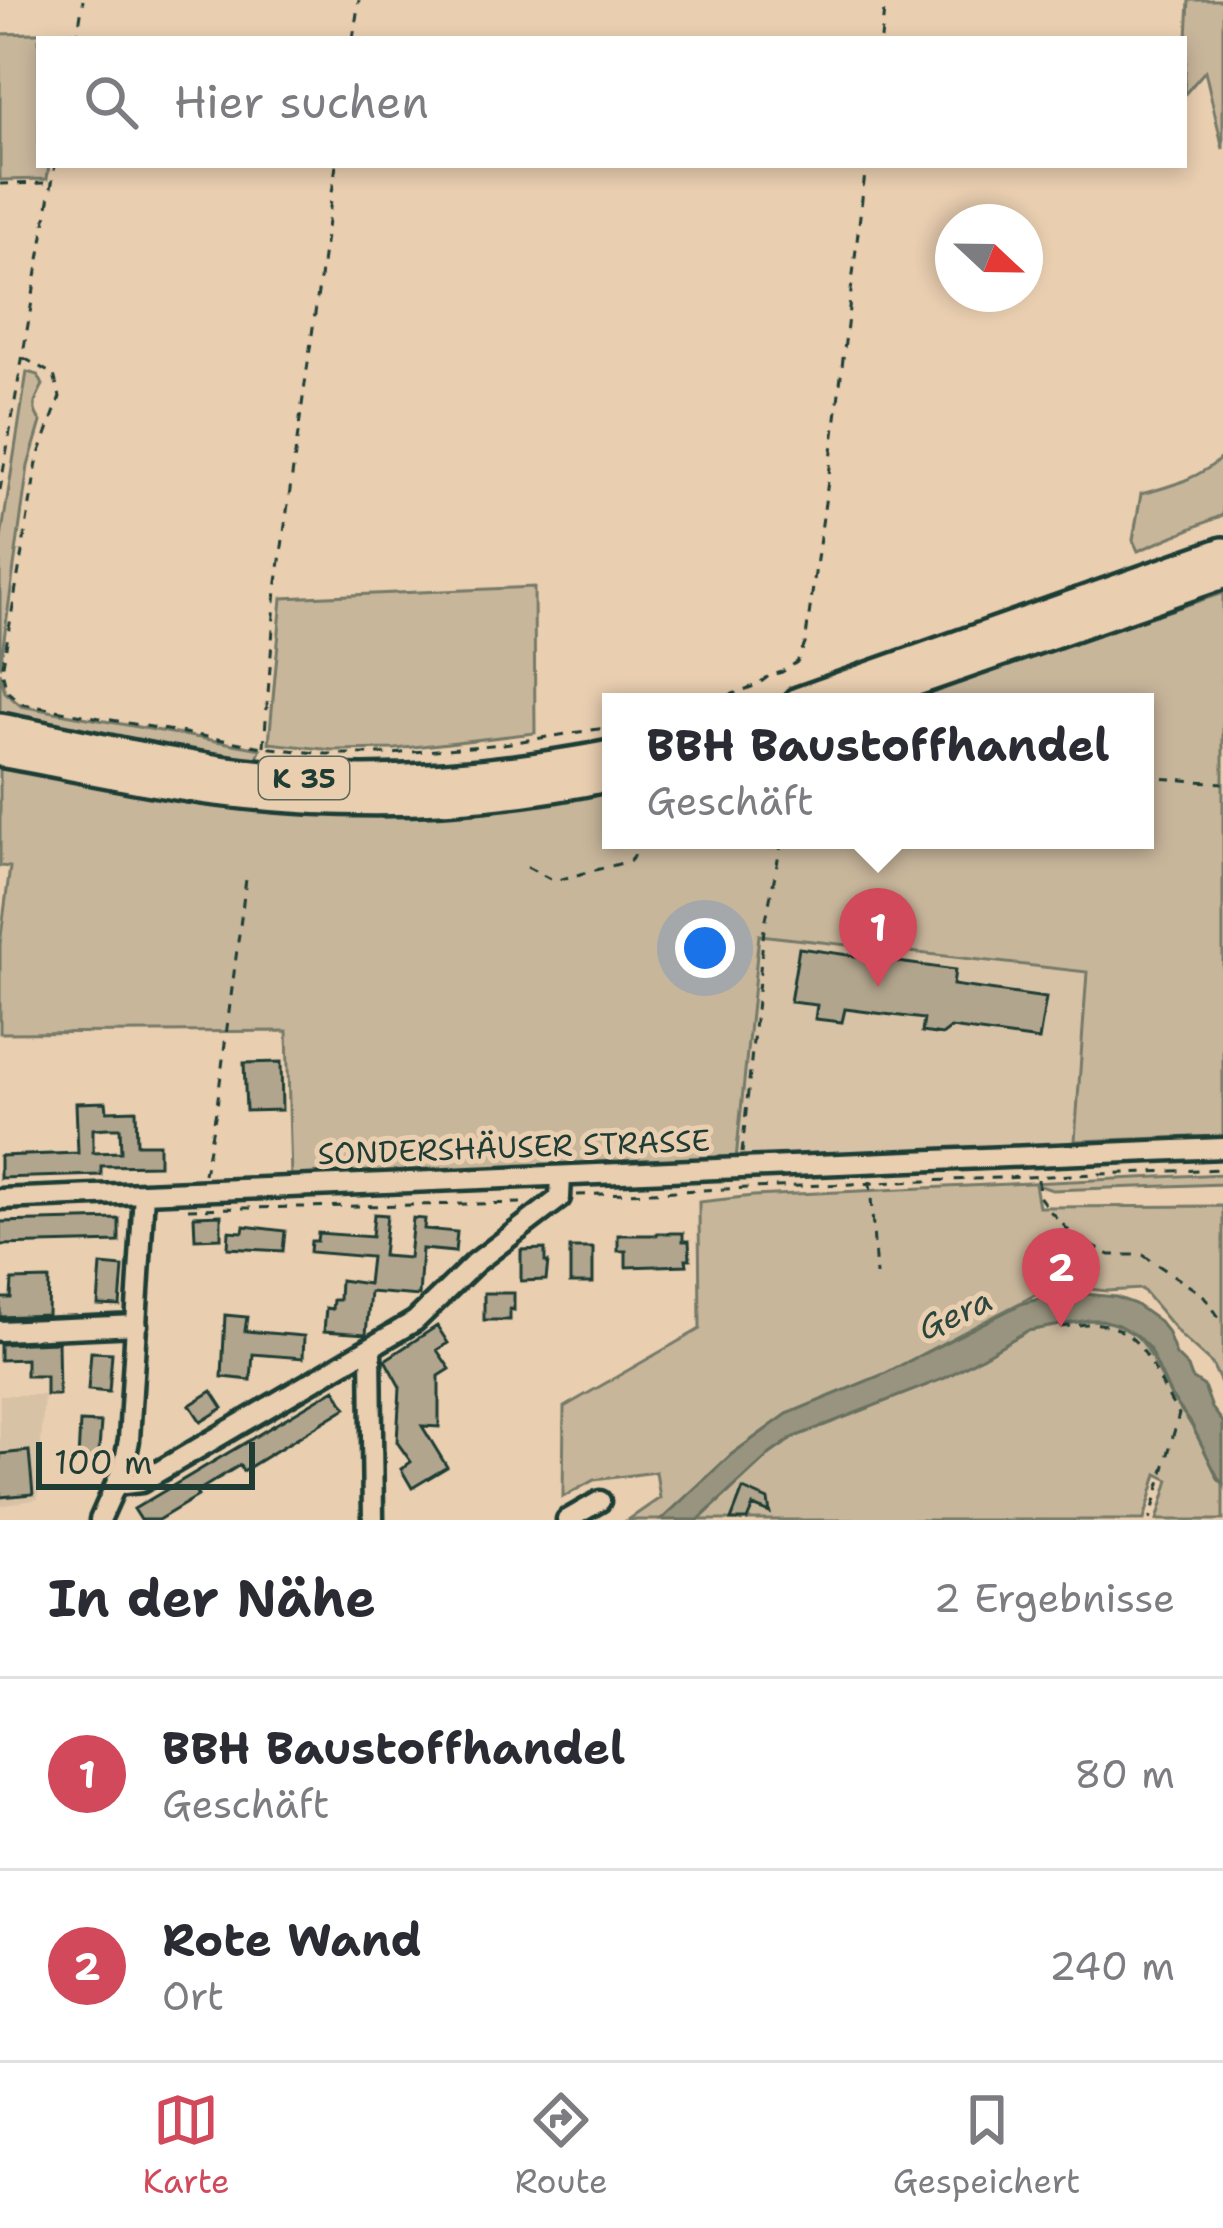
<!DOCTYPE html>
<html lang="de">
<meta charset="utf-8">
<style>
:root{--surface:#fff;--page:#f2f2f3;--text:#2b2b33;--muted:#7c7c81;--line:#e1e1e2;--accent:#d1495b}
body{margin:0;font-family:"Shantell Sans",sans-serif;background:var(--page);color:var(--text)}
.compass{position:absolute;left:935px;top:204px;width:108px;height:108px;border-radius:50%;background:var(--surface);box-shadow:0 6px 18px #0003;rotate:112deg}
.scale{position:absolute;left:36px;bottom:30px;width:219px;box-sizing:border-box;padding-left:12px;border:6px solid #1f3d34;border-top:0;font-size:33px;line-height:42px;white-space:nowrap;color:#1f3d34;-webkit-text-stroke:9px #e9ceb0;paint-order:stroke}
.you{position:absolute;left:705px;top:948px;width:42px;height:42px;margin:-30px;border:9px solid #fff;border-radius:50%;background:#1a73e8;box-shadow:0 0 0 18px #1a73e833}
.badge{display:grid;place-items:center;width:78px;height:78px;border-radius:50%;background:var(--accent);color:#fff;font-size:39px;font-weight:700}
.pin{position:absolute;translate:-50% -99px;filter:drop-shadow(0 3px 6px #0008)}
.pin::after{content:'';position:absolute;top:63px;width:42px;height:36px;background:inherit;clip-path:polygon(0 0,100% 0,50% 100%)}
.popup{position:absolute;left:602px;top:693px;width:552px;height:156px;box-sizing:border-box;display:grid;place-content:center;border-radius:0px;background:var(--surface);filter:drop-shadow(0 3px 9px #0005);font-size:39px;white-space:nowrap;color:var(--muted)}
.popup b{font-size:45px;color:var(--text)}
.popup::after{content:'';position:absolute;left:50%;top:100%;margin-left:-24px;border:24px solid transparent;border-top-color:var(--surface)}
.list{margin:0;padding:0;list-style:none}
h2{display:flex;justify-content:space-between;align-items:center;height:156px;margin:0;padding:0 48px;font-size:51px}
h2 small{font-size:39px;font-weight:400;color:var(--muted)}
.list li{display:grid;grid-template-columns:78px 1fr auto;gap:36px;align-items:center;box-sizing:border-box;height:192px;padding:0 48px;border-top:3px solid var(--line)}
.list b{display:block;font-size:45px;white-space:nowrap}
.list p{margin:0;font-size:39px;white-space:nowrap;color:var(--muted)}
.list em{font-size:39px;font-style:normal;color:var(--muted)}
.icon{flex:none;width:66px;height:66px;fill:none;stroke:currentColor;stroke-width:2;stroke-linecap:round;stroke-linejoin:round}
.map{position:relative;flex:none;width:1223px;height:1520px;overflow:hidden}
.search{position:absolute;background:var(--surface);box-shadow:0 6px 18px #0003;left:36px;right:36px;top:36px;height:132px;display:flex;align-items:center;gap:30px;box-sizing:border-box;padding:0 42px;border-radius:0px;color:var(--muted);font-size:45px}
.sheet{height:540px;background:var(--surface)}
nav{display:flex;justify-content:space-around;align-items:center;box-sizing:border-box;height:168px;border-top:3px solid var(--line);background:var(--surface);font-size:33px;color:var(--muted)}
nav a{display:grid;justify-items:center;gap:6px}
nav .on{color:var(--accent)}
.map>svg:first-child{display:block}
</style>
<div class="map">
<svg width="1223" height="1520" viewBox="0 0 1223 1520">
<rect width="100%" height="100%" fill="#e9ceb0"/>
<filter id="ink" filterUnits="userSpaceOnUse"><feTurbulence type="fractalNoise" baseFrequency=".00833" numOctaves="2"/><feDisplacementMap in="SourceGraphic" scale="24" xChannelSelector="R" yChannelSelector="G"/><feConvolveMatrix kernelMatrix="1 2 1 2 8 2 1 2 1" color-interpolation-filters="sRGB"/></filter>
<g filter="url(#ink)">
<path fill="#d8c2a6" d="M758,935L1087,972L1075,1141L736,1159Z
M0,1395H44L38,1499L0,1506Z"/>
<path fill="#c8b69b" stroke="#747a68" stroke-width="3" d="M1189,0H1223V149L1205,71L1184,95Z
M72,32L70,39H39V165H49L47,179L0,180V34Z
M27,372L38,375L43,385C35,400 30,407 41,422L28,466L0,668V545Z
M1223,456V515L1138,551L1133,540L1141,494C1169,487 1203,477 1223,456Z
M534,587L535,733L396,749L332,750L269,743L282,598Z
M1223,593V1136L1075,1141L1087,972L759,935L736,1159L724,1161L291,1179L287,1031L0,1033V944L10,867L0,866V760L356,810H486L611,788V840H1145V702H893Z
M0,672L5,692L21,706L261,749L254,764L204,757L0,716Z
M1223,1174V1184L1052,1190L1035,1184L1039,1207L1223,1206V1387L1212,1364L1181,1336L1142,1289L1107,1291L1054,1285L884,1374L787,1414L732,1454L661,1520H628L660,1498L656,1472L594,1480L563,1497L564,1407L700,1329L699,1202L753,1196Z
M1088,1320C1147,1319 1148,1358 1172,1397C1177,1405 1183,1412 1188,1420C1200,1439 1209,1460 1219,1480L1223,1483V1520H1157L1169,1480L1157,1474L1144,1520H699L770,1454L794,1437L945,1378L1027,1331Z"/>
<path fill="#99947f" stroke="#687161" stroke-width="3" d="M1064,1292L1116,1297L1135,1304L1159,1321L1167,1331L1176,1355L1188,1367L1192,1378L1204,1386L1212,1408L1223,1422V1483L1219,1480L1191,1423L1171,1396L1149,1348L1137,1336L1118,1325L1102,1320H1088L1027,1331L945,1378L794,1437L770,1454L698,1520H661L732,1454L787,1414L884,1374L1021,1304Z"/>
<path fill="#b2a58d" stroke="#1f3d34" stroke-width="3" fill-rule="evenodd" d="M799,948L955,970L953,985L1046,998L1039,1040L951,1028L942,1035L922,1032L924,1019L845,1009L842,1022L815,1019L817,1005L790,1002Z
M281,1062L282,1110L246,1111L244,1063Z
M106,1102L107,1111L136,1110L137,1144H159V1165L101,1166V1175L0,1178V1156L78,1153L76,1103ZM108,1128H120L121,1152L93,1153V1129Z
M374,1214L387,1215L383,1256L409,1258L413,1218L425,1219L424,1229L457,1232L455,1252L422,1249L419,1296L370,1292L366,1334L324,1331L326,1308L332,1309L333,1300H339L340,1280L368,1284L371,1257L310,1252L311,1241H317L318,1233L372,1237Z
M221,1215V1238L195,1239L194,1216Z
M119,1219V1242L0,1245V1222Z
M244,1226L285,1231L283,1251L228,1248L229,1231L243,1232Z
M657,1233H683V1241H689L690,1259H686L687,1265L626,1267V1251H618V1235H657Z
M570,1248H593V1283H570Z
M545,1249V1262H548L546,1280L521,1281V1250Z
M101,1265L123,1267L120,1306L98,1305Z
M49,1279L48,1315L0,1317V1298H11L12,1280Z
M484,1293H514V1310L510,1309V1320H484Z
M225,1315L247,1317L245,1331L304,1336L303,1358L253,1354L251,1380L222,1377Z
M437,1326L448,1343L437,1350L450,1369L439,1376V1427L422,1426L447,1467L412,1488L401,1469L411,1462L397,1442L400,1387L385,1360Z
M58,1342L59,1395H46V1376H26V1359L0,1360V1344Z
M91,1352L112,1353L109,1392L88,1390Z
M335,1389L346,1408L243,1471L240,1465L196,1492L198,1496L158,1520H141L134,1509Z
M212,1391L223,1408L201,1422L190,1405Z
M80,1422L101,1423L98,1462L78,1460Z
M29,1451L33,1494L0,1497V1454Z
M743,1489L768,1500L770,1513L753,1506L747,1520H731Z"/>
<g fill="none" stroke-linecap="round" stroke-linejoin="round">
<defs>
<path id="minor" d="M0,1199L1223,1148
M0,1331L137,1325
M371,1349L373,1520
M117,1481L124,1484L141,1482L415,1321L475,1263L560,1198L561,1176
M100,1520L124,1466L129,1440L144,1193
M567,1520L600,1501"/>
<path id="highway" d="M798,702L1223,552
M856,702L1223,574
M0,728C87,744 174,767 263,775C380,787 496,777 611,755
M0,752C72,765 145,782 217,791C348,807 483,804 611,776"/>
</defs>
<use href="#minor" stroke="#1f3d34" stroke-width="27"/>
<use href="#highway" stroke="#1f3d34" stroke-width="36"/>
<path stroke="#1f3d34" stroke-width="3" stroke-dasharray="9 9" stroke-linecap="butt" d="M77,39L83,0
M353,39L359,0
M881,39L885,0
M0,184L51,183
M24,358L54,375L60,397L38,457L2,671L7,691L22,704L263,747L326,754H391L503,744L611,727
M0,490L55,165
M711,702L757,685L769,676L782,672L797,662L805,644L831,460L866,165
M264,746L276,589L336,165
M1145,777L1223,783
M726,840L778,849
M527,867L554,881L630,861L646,840
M742,1153L764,929L782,840
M204,1174L217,1106L246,879
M1038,1179L1039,1196L1049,1210L1075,1237L1110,1255H1143L1204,1296L1223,1323
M870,1181L876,1275
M577,1195L1223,1169
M188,1209L527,1203
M1061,1327C1074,1326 1088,1323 1100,1324C1148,1330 1155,1382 1179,1414L1150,1520"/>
<use href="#minor" stroke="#e9ceb0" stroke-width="18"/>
<use href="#highway" stroke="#e9ceb0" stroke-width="27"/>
</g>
</g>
<g text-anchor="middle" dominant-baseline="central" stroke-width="10" stroke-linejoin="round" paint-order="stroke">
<rect fill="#e9ceb0" stroke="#5c6859" stroke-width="3" x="259" y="757" width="90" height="42" rx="9"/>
<g font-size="27" font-weight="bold" fill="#1f3d34">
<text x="304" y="778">K 35</text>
</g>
<g font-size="30" fill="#1f3d34" stroke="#e9ceb0">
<text transform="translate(514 1147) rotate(-2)">SONDERSHÄUSER STRASSE</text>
</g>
<g font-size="33" font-style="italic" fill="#2b463c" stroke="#e9ceb0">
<text transform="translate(955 1314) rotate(-25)">Gera</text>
</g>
</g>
</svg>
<svg class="compass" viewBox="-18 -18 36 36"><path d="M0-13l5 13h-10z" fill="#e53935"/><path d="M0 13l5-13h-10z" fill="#7c7c81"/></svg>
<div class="scale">100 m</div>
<div class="you"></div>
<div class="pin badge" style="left:878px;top:987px">1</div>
<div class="popup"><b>BBH Baustoffhandel</b>Geschäft</div>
<div class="pin badge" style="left:1061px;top:1327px">2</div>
<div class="search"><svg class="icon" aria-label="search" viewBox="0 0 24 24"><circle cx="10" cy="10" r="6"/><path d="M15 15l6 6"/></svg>Hier suchen</div>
</div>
<section class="sheet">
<h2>In der Nähe<small>2 Ergebnisse</small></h2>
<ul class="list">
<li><span class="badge">1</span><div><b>BBH Baustoffhandel</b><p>Geschäft</p></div><em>80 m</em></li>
<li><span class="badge">2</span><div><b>Rote Wand</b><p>Ort</p></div><em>240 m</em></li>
</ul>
</section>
<nav>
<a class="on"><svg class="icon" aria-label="map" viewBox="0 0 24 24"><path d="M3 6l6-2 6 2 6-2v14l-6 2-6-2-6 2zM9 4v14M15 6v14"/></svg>Karte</a>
<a><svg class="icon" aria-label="directions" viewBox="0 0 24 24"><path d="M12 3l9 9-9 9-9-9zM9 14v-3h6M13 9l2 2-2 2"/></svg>Route</a>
<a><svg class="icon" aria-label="saved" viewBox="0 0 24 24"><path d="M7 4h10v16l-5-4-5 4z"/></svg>Gespeichert</a>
</nav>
